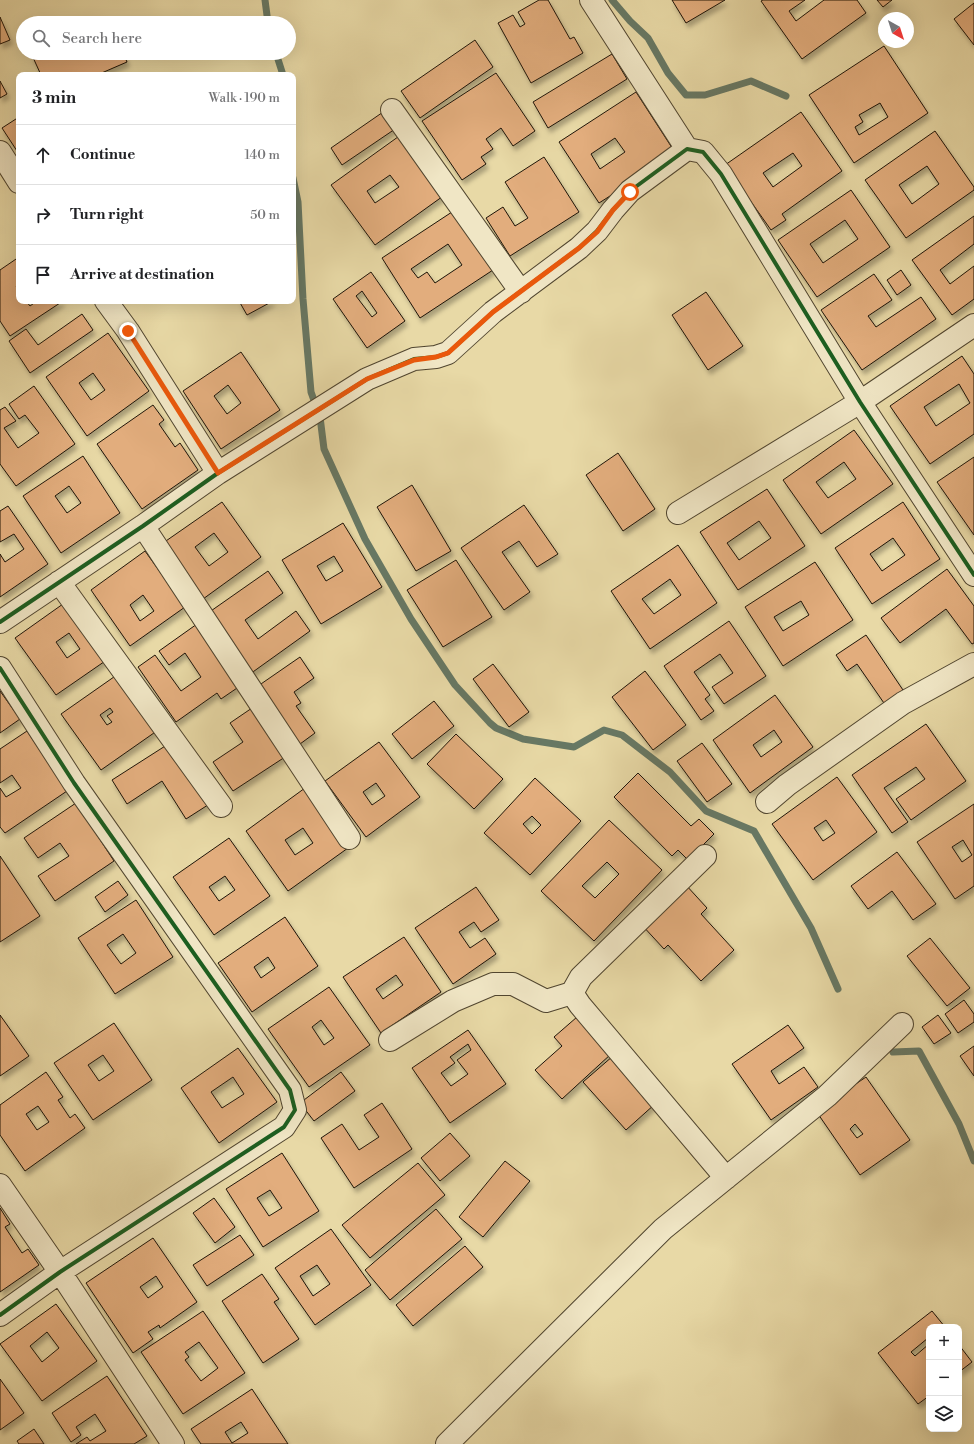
<!DOCTYPE html>
<meta charset="utf-8">
<style>
:root{--surface:#fff;--page:#f6f6f6;--text:#202124;--muted:#757577;--line:#e0e0e0}
body{margin:0;font-family:"Libre Bodoni",serif;background:var(--page);color:var(--text)}
.controls{position:absolute;right:12px;bottom:12px;display:grid;overflow:hidden;border-radius:8px;box-shadow:0 4px 16px #0002}
.controls button{width:36px;height:36px;display:grid;place-items:center;padding:0;border:0;border-bottom:1px solid var(--line);background:var(--surface);color:var(--text);font:20px sans-serif}
.compass{position:absolute;left:878px;top:12px;width:36px;height:36px;border-radius:50%;background:var(--surface);box-shadow:0 4px 16px #0002;rotate:141deg}
.stop{position:absolute;width:12px;height:12px;margin:-9px;border:3px solid #ea580c;border-radius:50%;background:#fff}
.stop.end{background:#ea580c;border-color:#fff;box-shadow:0 1px 4px #0008}
.list{margin:0;padding:0;list-style:none}
h2{display:flex;justify-content:space-between;align-items:center;height:52px;margin:0;padding:0 16px;font-size:17px}
h2 small{font-size:13px;font-weight:400;color:var(--muted)}
.list li{display:grid;grid-template-columns:26px 1fr auto;gap:12px;align-items:center;box-sizing:border-box;height:60px;padding:0 16px;border-top:1px solid var(--line)}
.list b{display:block;font-size:15px;white-space:nowrap}
.list em{font-size:13px;font-style:normal;color:var(--muted)}
.icon{flex:none;width:22px;height:22px;fill:none;stroke:currentColor;stroke-width:2;stroke-linecap:round;stroke-linejoin:round}
.map{position:relative;flex:none;width:974px;height:1444px;overflow:hidden}
.search{position:absolute;background:var(--surface);box-shadow:0 4px 16px #0002;left:16px;top:16px;width:280px;height:44px;display:flex;align-items:center;gap:10px;box-sizing:border-box;padding:0 14px;border-radius:22px;color:var(--muted);font-size:15px}
.panel{position:absolute;background:var(--surface);box-shadow:0 4px 16px #0002;left:16px;top:72px;width:280px;height:232px;border-radius:8px}
.map>svg:first-child{display:block}
</style>
<div class="map">
<svg width="974" height="1444" viewBox="0 0 974 1444">
<defs>
<filter id="shadow"><feDropShadow dx="2.5" dy="4.5" stdDeviation="2" flood-color="#0004"/></filter>
</defs>
<rect width="100%" height="100%" fill="#e8d9a6"/>
<filter id="stains"><feTurbulence type="fractalNoise" baseFrequency=".005" numOctaves="4"/><feColorMatrix values="0 0 0 0 .2 0 0 0 0 .09 0 0 0 0 .02 0 0 0 .5 -.17"/></filter>
<radialGradient id="worn" r=".72"><stop offset=".6" stop-color="#630" stop-opacity="0"/><stop offset="1" stop-color="#630" stop-opacity=".3"/></radialGradient>
<g fill="none" stroke-linecap="round" stroke-linejoin="round">
<path stroke="#677864" stroke-width="7" d="M265,0L268,23
M612,0L630,21L648,38L668,73L686,95H705L751,81L786,96
M276,53L283,75
M293,178L298,202L303,299L311,392L320,417L324,449L365,539L411,619L455,685L490,723L496,728L523,739L574,747L604,730L622,735L670,772L706,811L754,831L811,928L838,989
M893,1052L919,1051L959,1124L974,1161"/>
</g>
<path fill="#e2ad7d" stroke="#1e1407" fill-rule="evenodd" filter="url(#shadow)" d="M539,0H548L570,39L574,37L583,53L531,83L498,23L513,15L520,27L525,24L518,12Z
M672,0H725L686,23Z
M763,0H805L789,11L796,21L824,0H857L866,13L802,59L761,1Z
M877,0H892L883,7Z
M974,3V45L954,19Z
M0,17L10,40L0,44Z
M106,17L109,23H92Z
M475,40L493,67L420,118L401,91Z
M884,46L928,113L854,163L809,95ZM880,103L888,117L859,135L855,127L863,122L859,115Z
M31,53H123L127,62L97,75H41Z
M612,54L627,79L548,128L533,102Z
M496,73L535,131L513,146L501,128L486,139L493,149L481,157L486,164L462,180L422,121Z
M0,81L7,94L0,98Z
M636,92L676,154L599,203L559,142ZM615,138L625,152L600,169L591,154Z
M386,110L398,127L342,165L331,148Z
M801,112L842,171L782,214L786,220L771,230L725,165ZM793,153L802,166L773,187L763,173Z
M19,117V154L2,128Z
M935,131L974,187V190L906,238L865,180ZM927,166L939,184L912,204L899,185Z
M402,134L446,194L375,245L331,185ZM390,175L399,187L375,203L367,191Z
M544,157L579,212L510,256L486,218L503,207L515,226L528,218L505,182Z
M851,190L890,247L817,297L778,240ZM845,220L858,239L823,263L810,244Z
M455,210L493,270L420,318L382,258ZM448,244L462,265L435,283L427,272L418,278L411,269Z
M974,216V244L940,270L950,284L974,266V299L952,315L912,260Z
M19,257V284L16,286L19,290V301H26L30,306L37,301H63L10,336L0,321V270Z
M901,270L911,285L897,295L887,280Z
M371,272L405,321L367,348L333,299ZM362,291L377,313L372,317L356,296Z
M874,274L892,300L868,316L876,327L921,297L936,319L862,370L821,310Z
M706,292L743,346L708,370L672,315Z
M239,301H273L247,315Z
M82,314L93,330L30,373L9,341L26,329L38,345Z
M108,333L149,391L87,436L46,377ZM93,373L105,390L91,400L79,383Z
M241,352L280,410L221,449L183,391ZM228,385L241,403L227,414L214,396Z
M962,356L974,374V434L930,464L890,406ZM959,384L970,403L936,426L924,407Z
M34,386L75,444L16,486L0,464V410L5,407L16,421L4,428L18,448L39,433L25,415L19,419L9,404Z
M153,405L164,420L159,424L175,447L180,443L198,470L142,509L97,444Z
M854,430L893,484L821,534L783,480ZM844,462L856,479L828,498L816,482Z
M618,453L655,509L623,531L586,475Z
M83,456L120,513L61,553L23,496ZM69,486L81,503L67,513L55,496Z
M974,457V535L937,482Z
M412,485L451,551L416,571L377,507Z
M767,489L805,546L738,590L700,532ZM759,521L771,538L739,560L727,543Z
M222,502L261,557L203,599L163,543ZM214,533L228,552L209,566L195,547Z
M903,502L940,559L872,604L835,548ZM893,538L905,555L882,571L870,554Z
M524,505L558,554L537,567L519,541L502,552L530,592L504,610L461,548Z
M8,506L48,564L0,597V554L5,562L24,549L14,534L0,542V511Z
M343,523L382,587L321,624L282,560ZM334,556L343,571L326,581L317,566Z
M678,545L717,603L650,649L611,591ZM670,579L681,595L654,614L642,599Z
M145,551L185,607L130,646L91,590ZM143,595L154,611L140,621L130,605Z
M456,560L492,617L443,647L407,590Z
M815,562L853,620L783,666L745,607ZM801,601L809,615L783,631L774,617Z
M947,569L974,606V643L972,644L946,609L900,643L881,618Z
M268,571L283,593L245,620L258,639L296,611L310,631L250,674L208,613Z
M70,599L111,657L56,695L15,638ZM69,633L80,649L67,658L56,642Z
M729,621L766,676L724,704L712,687L733,673L720,654L694,672L710,695L705,699L714,711L701,720L664,666Z
M197,624L240,686L221,699L217,693L176,722L138,667L155,655L181,691L201,677L185,653L169,665L159,651Z
M866,635L905,693L886,706L857,664L847,671L836,655Z
M300,657L314,678L294,692L301,703L296,706L315,733L300,744L258,686Z
M493,664L529,712L509,727L473,679Z
M645,671L686,725L653,750L612,697Z
M121,672L161,728L101,770L61,714ZM110,708L113,712L107,716L112,722L107,725L100,715Z
M0,691L20,719L0,733Z
M775,695L813,747L750,793L713,740ZM774,730L782,742L761,757L753,745Z
M434,701L454,726L412,759L392,734Z
M252,708L285,757L233,791L213,762L243,742L230,723Z
M926,724L966,781L911,820L896,799L925,779L916,767L884,788L908,822L892,833L852,775Z
M27,731L67,791L5,833L0,827V788L6,797L21,788L12,775L0,783V749Z
M456,734L503,779L474,809L427,764Z
M173,741L211,803L186,819L162,781L127,804L112,780Z
M379,742L420,797L366,837L325,781ZM376,783L385,796L372,805L363,792Z
M702,743L732,784L707,802L677,761Z
M638,773L691,826L699,819L714,834L688,860L678,850L672,856L614,797Z
M837,777L877,832L813,880L772,824ZM826,820L835,833L823,841L814,828Z
M535,778L581,821L530,875L484,833ZM532,816L541,825L532,834L523,824Z
M305,788L348,848L288,891L246,831ZM303,828L313,843L295,855L285,840Z
M76,803L114,861L55,901L38,876L69,856L60,843L38,858L24,838Z
M974,804V886L955,899L917,842ZM963,840L972,855L962,862L952,847Z
M609,820L662,870L594,941L541,891ZM607,862L619,874L595,898L582,886Z
M229,838L270,896L214,935L173,877ZM225,876L235,890L219,901L209,887Z
M897,852L936,904L913,920L892,891L868,909L851,886Z
M0,856L40,916L0,942Z
M118,881L128,895L105,912L95,897Z
M685,884L707,908L701,914L734,950L701,981L668,945L664,949L641,924Z
M476,887L499,920L481,932L474,922L459,932L470,948L485,938L496,954L453,984L415,928Z
M136,900L173,957L115,994L78,938ZM123,934L136,953L121,964L107,945Z
M285,917L318,966L252,1012L218,963ZM268,957L275,968L261,978L254,967Z
M404,937L441,992L381,1033L343,977ZM396,975L403,985L383,999L376,989Z
M930,938L970,988L947,1006L907,956Z
M329,987L370,1045L309,1087L268,1029ZM321,1020L334,1038L324,1045L312,1027Z
M964,1000L974,1014V1022L958,1033L945,1014Z
M0,1015L29,1056L0,1076Z
M938,1015L951,1033L934,1044L922,1027Z
M577,1017L611,1054L562,1099L535,1070L562,1046L554,1037Z
M114,1023L152,1080L93,1120L54,1063ZM103,1055L114,1071L99,1081L88,1065Z
M788,1025L804,1048L771,1071L779,1084L804,1067L818,1087L771,1120L732,1064Z
M468,1030L506,1084L450,1123L412,1068ZM468,1044L471,1050L457,1060L468,1074L451,1086L441,1073L455,1063L450,1057Z
M974,1046V1076L960,1056Z
M238,1048L277,1102L219,1143L181,1088ZM233,1077L244,1094L222,1108L211,1092Z
M613,1056L655,1104L626,1130L583,1082Z
M46,1072L63,1097L58,1100L70,1118L75,1114L85,1128L25,1171L0,1135V1105ZM38,1106L49,1122L37,1130L26,1114Z
M341,1072L355,1091L314,1121L300,1103Z
M866,1077L910,1140L860,1175L816,1111ZM855,1124L863,1134L857,1138L850,1129Z
M382,1103L412,1149L354,1188L321,1138L342,1124L359,1150L379,1137L364,1115Z
M450,1133L470,1156L440,1181L421,1158Z
M282,1153L319,1211L263,1247L226,1189ZM270,1190L282,1208L269,1216L257,1198Z
M505,1161L530,1181L483,1237L459,1217Z
M418,1163L445,1195L370,1258L342,1225Z
M214,1198L235,1227L215,1243L193,1213Z
M0,1208L10,1224L5,1227L22,1253L28,1249L39,1265L0,1292Z
M436,1209L462,1239L390,1300L365,1270Z
M331,1229L371,1285L315,1325L275,1268ZM317,1265L330,1284L313,1296L300,1276Z
M240,1235L254,1255L207,1286L193,1265Z
M153,1238L197,1302L160,1328L159,1325L148,1332L153,1339L133,1353L86,1283ZM156,1276L163,1287L148,1298L140,1287Z
M465,1246L483,1267L413,1326L396,1305Z
M262,1274L279,1299L274,1302L299,1339L263,1363L222,1301Z
M56,1304L97,1361L42,1401L0,1344ZM47,1332L59,1348L42,1362L30,1346Z
M203,1311L245,1373L183,1414L141,1352ZM199,1342L218,1368L201,1381L185,1360L189,1357L185,1352Z
M932,1311L945,1327H929V1340L928,1338L911,1352L915,1356L929,1344V1396L918,1404L878,1353Z
M959,1345L972,1362L959,1372Z
M107,1376L147,1436L134,1444H76L87,1437L90,1441L106,1431L95,1414L76,1427L81,1435L71,1442L52,1413Z
M0,1379L24,1413L0,1430Z
M252,1389L288,1444H201L191,1429ZM241,1422L248,1433L232,1443L225,1432Z
M34,1429L44,1444H19L17,1441Z"/>
<g fill="none" stroke-linecap="round" stroke-linejoin="round">
<defs>
<path id="minor" d="M591,0L687,149
M392,110L521,292
M0,152L19,182
M106,301L128,331L218,473
M678,513L860,402L974,325
M143,526L349,838
M59,582L221,806
M0,622L143,526L218,473L367,379L414,359L436,357L448,353L493,312L579,248L597,231L613,210L630,191L687,149L703,152L721,174L860,402L974,575
M0,668L74,783L290,1090L295,1110L284,1127L60,1272L0,1315
M767,802L787,785L903,703L974,664
M572,993L580,1005L726,1178
M390,1040L453,1001L493,984H513L546,1001L572,993L581,977L705,856
M0,1185L60,1272L173,1444
M447,1444L663,1229L827,1096L902,1024"/>
</defs>
<use href="#minor" stroke="#50452f" stroke-width="24"/>
<use href="#minor" stroke="#f0e6c5" stroke-width="22"/>
<defs>
<path id="cycleway" d="M0,622L143,526L218,473L367,379L414,359L436,357L448,353L493,312L579,248L597,231L613,210L630,191L687,149L703,152L721,174L860,402L974,575
M0,668L74,783L290,1090L295,1110L284,1127L60,1272L0,1315"/>
</defs>
<use href="#cycleway" stroke="#f0e6c5" stroke-width="6"/>
<use href="#cycleway" stroke="#1b5e20" stroke-width="4"/>
</g>
<g fill="none" stroke-linecap="round" stroke-linejoin="round">
<path stroke="#ea580c" stroke-width="5" d="M128,331L218,473L367,379L414,360L436,357L448,353L493,312L579,248L597,232L613,210L630,192"/>
</g>
<rect width="100%" height="100%" filter="url(#stains)"/>
<rect width="100%" height="100%" fill="url(#worn)"/>
</svg>
<div class="controls">
<button>+</button>
<button>−</button>
<button><svg class="icon" aria-label="layers" viewBox="0 0 24 24"><path d="M12 4l9 5-9 5-9-5zM3 14l9 5 9-5"/></svg></button>
</div>
<svg class="compass" viewBox="-18 -18 36 36"><path d="M0-13l5 13h-10z" fill="#e53935"/><path d="M0 13l5-13h-10z" fill="#757577"/></svg>
<div class="stop" style="left:630px;top:192px"></div>
<div class="stop end" style="left:128px;top:331px"></div>
<div class="search"><svg class="icon" aria-label="search" viewBox="0 0 24 24"><circle cx="10" cy="10" r="6"/><path d="M15 15l6 6"/></svg>Search here</div>
<section class="panel">
<h2>3 min<small>Walk · 190 m</small></h2>
<ul class="list">
<li><svg class="icon" aria-label="ahead" viewBox="0 0 24 24"><path d="M12 20V5M6 11l6-6 6 6"/></svg><div><b>Continue</b></div><em>140 m</em></li>
<li><svg class="icon" aria-label="right" viewBox="0 0 24 24"><path d="M7 20v-9h11M14 6l5 5-5 5"/></svg><div><b>Turn right</b></div><em>50 m</em></li>
<li><svg class="icon" aria-label="arrive" viewBox="0 0 24 24"><path d="M6 21V4h12l-3 4 3 4H6"/></svg><div><b>Arrive at destination</b></div></li>
</ul>
</section>
</div>
